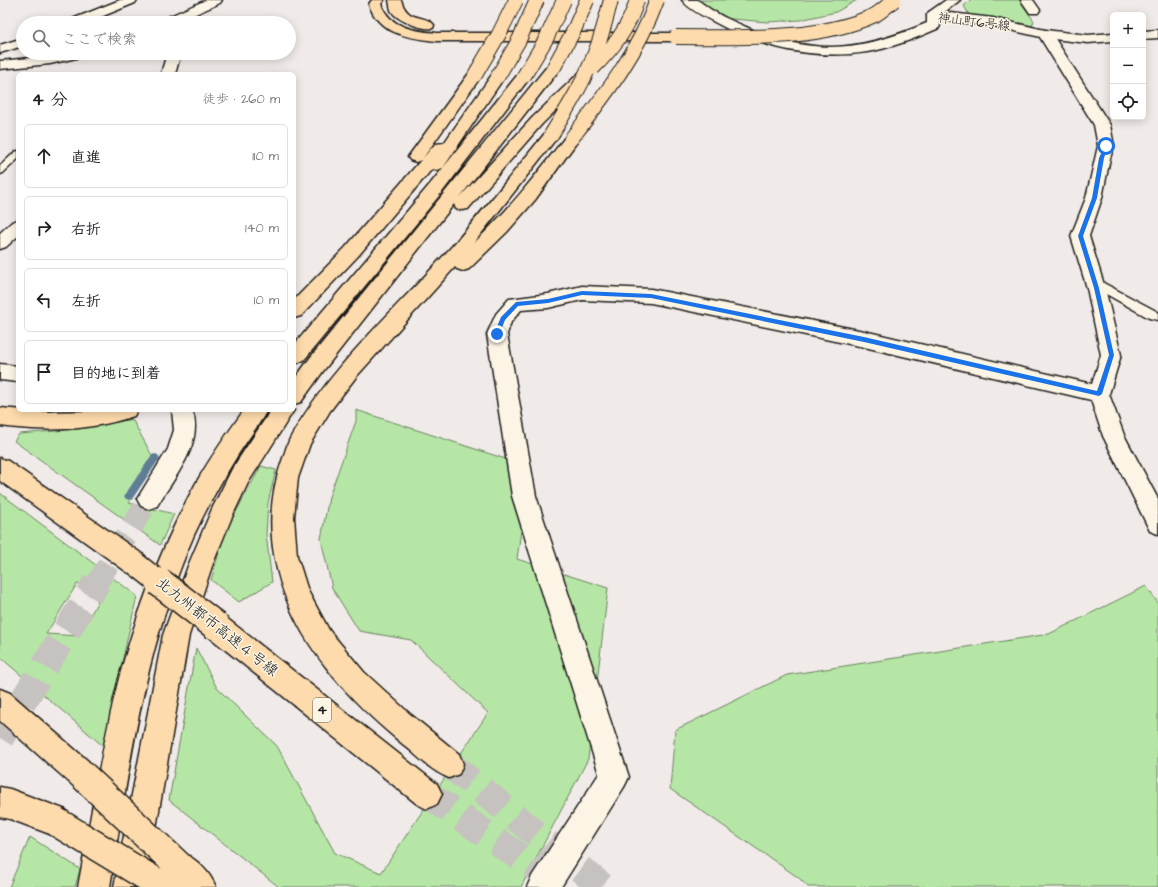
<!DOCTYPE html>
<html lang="ja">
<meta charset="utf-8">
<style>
:root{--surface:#fff;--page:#f6f6f6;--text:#202124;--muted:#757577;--line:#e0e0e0}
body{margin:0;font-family:"Architects Daughter","Klee One",sans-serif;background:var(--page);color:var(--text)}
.controls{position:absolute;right:12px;top:12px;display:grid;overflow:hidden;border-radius:6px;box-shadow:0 2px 10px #0003}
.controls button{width:36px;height:36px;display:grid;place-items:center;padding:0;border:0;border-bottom:1px solid var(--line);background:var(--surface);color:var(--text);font:20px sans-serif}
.stop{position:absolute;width:12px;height:12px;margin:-9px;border:3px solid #1a73e8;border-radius:50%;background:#fff}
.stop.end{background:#1a73e8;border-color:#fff;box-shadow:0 1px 4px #0008}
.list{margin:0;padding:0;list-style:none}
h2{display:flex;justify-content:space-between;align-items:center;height:52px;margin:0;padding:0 16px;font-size:17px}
h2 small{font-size:13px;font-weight:400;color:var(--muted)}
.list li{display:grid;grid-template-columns:26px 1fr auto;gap:12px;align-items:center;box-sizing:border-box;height:64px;margin:0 8px 8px;padding:0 8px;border:1px solid var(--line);border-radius:6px}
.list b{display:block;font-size:15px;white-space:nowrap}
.list em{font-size:13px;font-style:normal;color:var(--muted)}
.icon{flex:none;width:22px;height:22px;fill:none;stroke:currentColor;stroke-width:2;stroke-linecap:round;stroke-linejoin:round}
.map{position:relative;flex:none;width:1158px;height:887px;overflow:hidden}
.search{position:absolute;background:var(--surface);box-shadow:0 2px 10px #0003;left:16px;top:16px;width:280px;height:44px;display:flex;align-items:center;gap:10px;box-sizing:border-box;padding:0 14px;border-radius:22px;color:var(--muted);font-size:15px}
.panel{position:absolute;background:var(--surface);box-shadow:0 2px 10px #0003;left:16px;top:72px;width:280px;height:340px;border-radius:6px}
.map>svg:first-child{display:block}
</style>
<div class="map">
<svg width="1158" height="887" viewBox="0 0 1158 887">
<rect width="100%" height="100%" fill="#f0ebe8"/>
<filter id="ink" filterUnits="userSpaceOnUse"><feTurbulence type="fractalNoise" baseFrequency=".025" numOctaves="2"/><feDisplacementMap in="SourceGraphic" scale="8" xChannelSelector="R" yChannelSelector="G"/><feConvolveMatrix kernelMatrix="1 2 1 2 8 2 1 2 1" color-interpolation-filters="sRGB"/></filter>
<g filter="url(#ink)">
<path fill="#b6e6a5" stroke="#698160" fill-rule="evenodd" d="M694,0H857L836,12L800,20L767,22L722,18Z
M970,0H1019L1034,21L1032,26L969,15L964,6Z
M356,410L530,467L517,559L608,588L588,759L521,887H279L169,800L196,648L217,688L277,746L335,853L381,873L488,713L411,640L359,631L332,588L321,539L329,497L356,421Z
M132,419L155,461L129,503L174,514L160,545L14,441L19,434L79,429Z
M261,466L276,470L268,503L266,534L272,582L239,602L211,580L225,532Z
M0,493L137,596L103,746L0,657ZM77,584L105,588L79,636L46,634Z
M1146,586L1158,603V887H808L799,878L670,789L675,730L787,675L1049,634Z
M30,837L80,869L75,887H9Z"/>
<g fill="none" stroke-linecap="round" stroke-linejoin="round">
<path fill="#5f7e96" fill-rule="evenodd" d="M155,454L158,455L160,458L158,461L132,499L129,500L126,499L124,496L126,493L152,455Z"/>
<path stroke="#c6c2bf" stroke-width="22" stroke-dasharray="22 11" stroke-linecap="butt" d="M97,583L149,499"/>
<path stroke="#c6c2bf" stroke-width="28" stroke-dasharray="28 14" stroke-linecap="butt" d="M0,738L97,582"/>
<path stroke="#c6c2bf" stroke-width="28" stroke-dasharray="28 14" stroke-linecap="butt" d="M449,764L603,887
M427,794L564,887"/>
<defs>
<path id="lane" d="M18,151V159L3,173L0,174V166L15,152Z
M1094,278L1158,312V320L1149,318L1090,285L1089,282L1090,279Z"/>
<path id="street" d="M120,0H137L135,3L86,23H69L70,20Z
M946,0H960L937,18H929L927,15L929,12Z
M1021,0H1033L1040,10L1038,13H1030Z
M1045,30L1050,31L1052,34L1110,125L1114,146L1110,158L1102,198L1089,236L1105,288L1121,355L1109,394L1124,435L1158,499V534L1150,531L1103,436L1091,400L864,347L651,303L582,300L548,308L521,310L511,322L507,334L536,496L629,777L624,787L561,887H527L532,876L599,774L512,496L487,334L496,314L509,299L548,294L582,286L651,289L864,331L1092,384L1101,355L1087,288L1071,236L1086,198L1098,146L1094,125L1038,34L1040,31Z
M23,38V46L0,53V45Z
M167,53H181L175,74H161Z
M18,220V236L6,247L0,249V233L12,222Z
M0,364L18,366V382L0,380Z
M172,410H192C205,443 173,479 157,506L149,509L141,506L137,499L168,449L174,430Z"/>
<path id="secondary" d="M206,0H222L220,3L176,23H160L161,20Z
M682,0C686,0 693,0 697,0C701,2 706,6 710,9C718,14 727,19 737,23C810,56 854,54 927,23V15L929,12L933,11L993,18L1045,30L1088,35L1113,33V41L1088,43L1045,38L993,26L940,20V25L939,28C916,38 892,48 867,52C817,60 764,49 720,25C709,19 689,10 682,0Z
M1158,30V38L1143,39V31Z
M62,53H87L85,56L50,64L0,69V61L50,56Z"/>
<path id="highway" d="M372,0H384L381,4C390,28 415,31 437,33H676L681,34L683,37L681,40L676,41H437C409,38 378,34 369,4Z
M389,0H401C408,24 425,13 434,25L433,28C423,30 398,21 392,12C390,9 390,4 389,0Z
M554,63L559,64L561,67L559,70L460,197L532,118L583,69L588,68L593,69L595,72L542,124L468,209L462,210L456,209L454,204L324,370L301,402L294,404V380L310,358L549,64Z
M475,71L480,72L482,75L423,158L435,144L444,143L493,73L498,72L503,73L505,76L443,168L437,170L432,169L358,256L301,316L294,318V300L345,248L421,160L416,162L410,160L408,157L470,72Z
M524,72L529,73L531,76L443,191L304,360L297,363L294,362V345L431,183L519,73Z
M551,130L556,132L559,135L473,244C508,211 537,174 566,136L571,134L576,136L579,139L535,200L507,232L469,269L463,271L457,269L455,267L356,377L330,411L310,444L298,478L294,517L297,556L308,591L329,630L364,672L410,714L459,754L463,764L459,774L449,778C434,772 422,761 410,750C379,725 350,699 326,667C280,609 256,533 282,461C285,453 287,443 292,435C328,371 387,317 436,264C475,222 510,176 546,132Z
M0,408L48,412L137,410L134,416C90,431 45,432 0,426Z
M244,410H267C259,425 248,439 239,453C222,480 207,507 194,535C144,650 129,765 110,887H78C91,819 101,750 118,682C136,614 162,545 196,483C210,458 227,434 244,410Z
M271,410H294L248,483L231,519L212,566L189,635L146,887H114L163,635L188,566L212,509L232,469Z
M0,458L8,461L145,556L148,564L145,572L136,576L127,572L0,481Z
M216,613L225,617L437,784L442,794L437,804L427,809L417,804L207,635L203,626L207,617Z
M0,689L10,693L88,761L93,771L88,781L78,786L68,781L0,721Z
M0,787L10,789L66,810L70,821L66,832L55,836L10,819L0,817Z
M181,852C197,859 209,871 216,887H178L170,879L165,868L170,857Z"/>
</defs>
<use href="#lane" stroke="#1c1c1c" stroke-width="3"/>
<use href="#street" stroke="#1c1c1c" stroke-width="3"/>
<use href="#secondary" stroke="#1c1c1c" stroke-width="3"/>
<use href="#highway" stroke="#1c1c1c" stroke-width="3"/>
<use href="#lane" fill="#fcf5e5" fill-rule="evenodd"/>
<use href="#street" fill="#fcf5e5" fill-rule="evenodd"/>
<use href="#secondary" fill="#fcf5e5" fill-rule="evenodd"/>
<use href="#highway" fill="#fddbac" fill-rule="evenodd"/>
<defs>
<path id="highway-bridge-far2" d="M676,37C740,37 816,42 875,15C882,11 888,5 894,0
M554,67L574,30L587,0
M593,68C613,48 629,28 637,0
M475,75L499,34L516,0
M498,76L519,40L537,0
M524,76L546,39L564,0
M551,135C567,109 584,82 595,53C602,36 606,18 611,0
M571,139C605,95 638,53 657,0"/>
<path id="highway-bridge-far1" d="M136,564L160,583"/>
<path id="highway-bridge" d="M159,582L216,626
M78,771L181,868
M55,821L164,887"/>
</defs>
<use href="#highway-bridge-far2" stroke="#1c1c1c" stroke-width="16" stroke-linecap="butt"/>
<use href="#highway-bridge-far1" stroke="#1c1c1c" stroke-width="25" stroke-linecap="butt"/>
<use href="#highway-bridge" stroke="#1c1c1c" stroke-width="31" stroke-linecap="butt"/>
<use href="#highway-bridge-far2" stroke="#fddbac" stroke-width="14"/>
<use href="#highway-bridge-far1" stroke="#fddbac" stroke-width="22"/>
<use href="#highway-bridge" stroke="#fddbac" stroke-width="28"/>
</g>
</g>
<path fill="#1a73e8" d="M1105,145L1108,146L1104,158L1097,198L1083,236L1099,288L1114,355L1102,394L1099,396L864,342L651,298L582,295L548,303L518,306L505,320L499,335H495L494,334L501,317L516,302L548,299L582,291L651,294L864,337L1097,391L1109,355L1094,288L1078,236L1092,198L1099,158Z"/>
<g text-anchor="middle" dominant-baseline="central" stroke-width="3" stroke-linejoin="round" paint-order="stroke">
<g font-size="13" fill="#1c1c1c" stroke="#fcf5e5">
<text transform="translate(974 22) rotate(7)">神山町6号線</text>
</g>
<rect fill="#fcf5e5" stroke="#5f5d58" stroke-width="1" x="313" y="698" width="18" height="24" rx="3"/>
<g font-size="14" font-weight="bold" fill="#1c1c1c">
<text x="322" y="710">4</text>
</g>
<g font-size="15" fill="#1c1c1c" stroke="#fcf5e5">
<text transform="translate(217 627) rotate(38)">北九州都市高速４号線</text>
</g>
</g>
</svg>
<div class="controls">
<button>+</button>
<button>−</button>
<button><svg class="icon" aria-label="locate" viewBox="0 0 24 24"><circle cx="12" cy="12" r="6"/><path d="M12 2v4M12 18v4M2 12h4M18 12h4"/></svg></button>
</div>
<div class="stop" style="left:1106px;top:146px"></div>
<div class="stop end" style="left:497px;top:334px"></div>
<div class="search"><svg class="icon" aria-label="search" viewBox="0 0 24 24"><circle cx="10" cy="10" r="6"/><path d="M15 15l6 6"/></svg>ここで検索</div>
<section class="panel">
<h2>4 分<small>徒歩 · 260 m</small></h2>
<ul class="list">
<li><svg class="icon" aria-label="ahead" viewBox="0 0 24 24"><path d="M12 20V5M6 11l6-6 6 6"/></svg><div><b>直進</b></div><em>110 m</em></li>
<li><svg class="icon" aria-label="right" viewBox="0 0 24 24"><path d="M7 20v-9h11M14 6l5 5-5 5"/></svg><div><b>右折</b></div><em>140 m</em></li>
<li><svg class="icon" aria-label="left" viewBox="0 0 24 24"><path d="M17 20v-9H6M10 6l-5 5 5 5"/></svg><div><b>左折</b></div><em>10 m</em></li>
<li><svg class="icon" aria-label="arrive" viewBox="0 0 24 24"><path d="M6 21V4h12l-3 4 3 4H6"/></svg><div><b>目的地に到着</b></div></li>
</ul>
</section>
</div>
